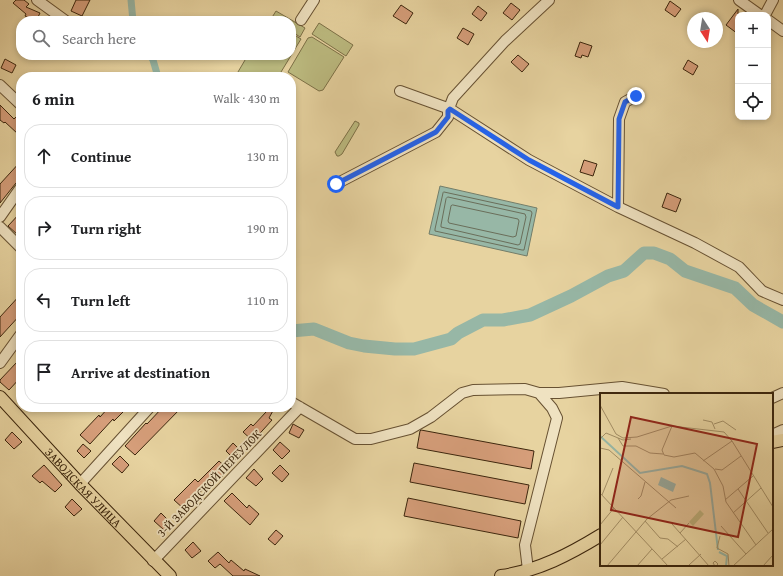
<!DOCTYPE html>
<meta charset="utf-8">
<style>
:root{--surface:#fff;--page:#f6f6f6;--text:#202124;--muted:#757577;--line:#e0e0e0}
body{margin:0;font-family:"Gentium Book Plus",serif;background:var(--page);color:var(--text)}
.controls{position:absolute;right:12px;top:12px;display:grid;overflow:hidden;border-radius:8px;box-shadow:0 2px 6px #0003}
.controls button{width:36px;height:36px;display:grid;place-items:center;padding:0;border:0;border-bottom:1px solid var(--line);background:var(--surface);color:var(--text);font:20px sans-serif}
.compass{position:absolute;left:687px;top:12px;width:36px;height:36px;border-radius:50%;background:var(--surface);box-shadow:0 2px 6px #0003;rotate:168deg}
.stop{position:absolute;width:12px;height:12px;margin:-9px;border:3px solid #2563eb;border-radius:50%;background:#fff}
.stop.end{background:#2563eb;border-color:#fff;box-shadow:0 1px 4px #0008}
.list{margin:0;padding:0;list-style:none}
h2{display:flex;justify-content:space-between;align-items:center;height:52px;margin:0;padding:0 16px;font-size:17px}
h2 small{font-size:13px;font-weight:400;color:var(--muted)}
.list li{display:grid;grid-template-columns:26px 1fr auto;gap:12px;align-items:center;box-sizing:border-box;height:64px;margin:0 8px 8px;padding:0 8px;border:1px solid var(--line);border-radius:16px}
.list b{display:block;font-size:15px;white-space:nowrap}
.list em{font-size:13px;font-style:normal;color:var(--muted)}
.icon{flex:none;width:22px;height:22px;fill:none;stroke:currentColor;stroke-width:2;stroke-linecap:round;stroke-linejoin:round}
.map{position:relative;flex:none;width:783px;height:576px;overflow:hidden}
.search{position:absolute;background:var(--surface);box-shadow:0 2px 6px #0003;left:16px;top:16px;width:280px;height:44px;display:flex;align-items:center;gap:10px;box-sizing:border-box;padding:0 14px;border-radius:16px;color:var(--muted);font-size:15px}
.panel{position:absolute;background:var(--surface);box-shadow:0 2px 6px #0003;left:16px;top:72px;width:280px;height:340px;border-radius:16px}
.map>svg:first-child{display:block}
</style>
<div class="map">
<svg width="783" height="576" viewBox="0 0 783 576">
<rect width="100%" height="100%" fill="#e7d3a0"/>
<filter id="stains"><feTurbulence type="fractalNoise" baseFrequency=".005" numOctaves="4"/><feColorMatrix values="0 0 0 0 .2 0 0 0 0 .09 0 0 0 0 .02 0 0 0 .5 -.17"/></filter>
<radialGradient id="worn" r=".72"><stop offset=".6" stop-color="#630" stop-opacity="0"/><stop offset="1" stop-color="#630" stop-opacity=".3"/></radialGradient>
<path fill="#bcbb80" stroke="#7c7046" d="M276,11L305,28L300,37L291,31V21H274L271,19Z
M319,23L353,45L346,56L312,34Z
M291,33L301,39L278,77H235L248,55H291Z
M312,37L344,57L323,90L319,91L288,72L308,38Z
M355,121L359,123V125L342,154L339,156H337L335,152Z"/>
<path fill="#97b7a6" stroke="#737d69" d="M440,186L537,208L527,256L429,234Z"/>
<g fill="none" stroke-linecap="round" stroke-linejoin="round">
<path stroke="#6a6e5a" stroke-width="1" d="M444,192L531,211L532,213L524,250H522L435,231V229L443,193Z
M448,197L525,214L526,217L520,244L518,245L441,227V225L446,199Z
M453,205L518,219L519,221L516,236L513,237L449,223L448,221L451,206Z"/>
<path stroke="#97b7a6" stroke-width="7" d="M131,0L133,21
M150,55L153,60L158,77"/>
<path stroke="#97b7a6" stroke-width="13" d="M291,331L314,329L349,343L364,346L395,349H414L451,339L458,333L483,320H503L530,315L571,296L608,276L624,271L644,253H654L670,259L685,271L735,288L753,305L783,322"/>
</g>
<path fill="#d69e7a" stroke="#3c260d" d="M16,0H24L29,4L26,7L40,13L38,17L47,21H34L25,16L26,14L13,3Z
M76,0H90L82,16L71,11Z
M670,1L681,9L675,17L665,10Z
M511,3L520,10L512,20L503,13Z
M401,5L413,13L406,24L393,16Z
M478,6L487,13L481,21L472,14Z
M738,9V34L726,25Z
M463,28L474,34L468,45L457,38Z
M580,42L592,46L588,57L582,55L581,58L575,56Z
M518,55L529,64L522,72L511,62Z
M5,59L16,65L12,73L1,68Z
M688,60L698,66L693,75L683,69Z
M0,105L14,119L16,117L21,122V131L18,134L5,122L4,123L0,120Z
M584,160L597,164L593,176L580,172Z
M21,161V181L16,183L0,203V184Z
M667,193L681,199L676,212L662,207Z
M21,212V232L18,235L8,226Z
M21,294V314L0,337V317Z
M17,362L21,366V377L9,390L0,382V380Z
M109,407H128L114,421L113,419L90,444L80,435L99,415L100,417Z
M163,407H182L135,455L125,446L146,423L147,424Z
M257,407H275L269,418L272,420L253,441L243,432L251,424L253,426L266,412Z
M293,424L304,430L299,438L289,433Z
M421,430L534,451L531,469L417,448L420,431Z
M12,432L22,442L14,449L5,440Z
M280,442L290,451L282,459L273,450Z
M233,443L240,450L237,454L239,456L235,460L226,451Z
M83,444L91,451L84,458L77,451Z
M120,456L129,465L122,473L112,464Z
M219,461L229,470L211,488L207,485L184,509L174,500L195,479L198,482Z
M414,463L529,485L525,504L410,482Z
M44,465L62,485L55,492L42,481L40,483L32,476Z
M280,465L289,474L282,482L272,473Z
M254,469L263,479L256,486L246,478Z
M232,493L247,508L249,505L259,514L250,525L224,501Z
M408,498L521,521L518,538L404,516Z
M72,499L82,509L74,516L65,507Z
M161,513L171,523L164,530L154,521Z
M276,530L283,536L275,545L268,539Z
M193,542L201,551L192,558L185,550Z
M218,552L229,563L231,560L244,571L245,569L260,576H233L220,564L215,568L208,561Z"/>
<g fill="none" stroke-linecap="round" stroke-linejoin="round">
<defs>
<path id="minor" d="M37,0L66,21
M739,0L760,15
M765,15L773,0
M301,20L314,0
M768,20L783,31
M0,85L21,105
M400,91L450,109L529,160L618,207L695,243L739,267L762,291L783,300
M336,184L436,132L448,117V111L453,98L505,41L549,0
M618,207L619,119L625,102L636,96
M0,217L21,187
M0,227L21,248
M0,363L21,334
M539,393H559L622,387L664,394
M772,398L783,393
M291,402L355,439H371L410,429L431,417L462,393L473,390L525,389L539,393L552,408L557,418L525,545L528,570
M772,435L783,430
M80,484L150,407
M153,561L300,407"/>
<g id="major">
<path id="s1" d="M0,397L80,484L170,576"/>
<path d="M772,442L783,440"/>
<path d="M501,576C538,571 570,554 601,535"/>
</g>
</defs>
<use href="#minor" stroke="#675132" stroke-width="12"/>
<use href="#major" stroke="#3c260d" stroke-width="14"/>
<use href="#minor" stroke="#efe2c1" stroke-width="10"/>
<use href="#major" stroke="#e7d3a0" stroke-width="12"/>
</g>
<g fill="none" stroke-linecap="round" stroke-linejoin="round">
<path stroke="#2563eb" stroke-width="5" d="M336,184L436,132L448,117V111L450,109L529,160L618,207L619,119L625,102L636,96"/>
</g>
<g text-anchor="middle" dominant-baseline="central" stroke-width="3.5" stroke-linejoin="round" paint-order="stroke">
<g font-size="12" fill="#3c260d" stroke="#efe2c1">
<text transform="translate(209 483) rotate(-46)">3-Й ЗАВОДСКОЙ ПЕРЕУЛОК</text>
<text stroke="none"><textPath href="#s1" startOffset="123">ЗАВОДСКАЯ УЛИЦА</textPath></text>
</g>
</g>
<g transform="translate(600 393)">
<rect width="173" height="173" fill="#e7d3a0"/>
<path d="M100,117L104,121L93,133L89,129Z" fill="#bcbb80"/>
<path d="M61,84L76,91L73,99L58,92Z" fill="#97b7a6"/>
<path fill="none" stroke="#97b7a6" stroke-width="2" d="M0,43L40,80L82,73L104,80M104,80L107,81L110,90L118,157M119,159L127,163L126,173"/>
<path fill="none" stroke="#a38e65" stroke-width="1" d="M0,12L16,41L23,45L37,44L72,33L124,39L132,48L173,114M103,27L112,29L115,36M114,31L123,28L136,37M72,33L62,57L64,62L74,64L95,60L114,76L123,93L126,109L156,152M18,45L23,53H36L50,60L63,61M0,46L6,40L23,47L31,46M0,55L9,57L76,115M103,68L132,48M115,76L122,77L141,63M138,96L168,140M0,100L68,173M2,102L13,75M38,106L41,103L45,89M125,107L153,83M133,120L161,95M45,128L60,145L68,146L78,154M89,130L80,140L109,173M72,131L80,140M0,132L14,115M121,133L146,161M120,143L117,155L128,161L129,173M0,152L23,124M62,166L86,146M89,172L101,161M7,173L47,126L71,107L89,103M37,173L52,156M115,173L113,170L115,168L118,171L116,173M133,173L173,136M163,173L173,162"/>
<path fill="#8f2418" fill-opacity="0.15" stroke="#8f2418" stroke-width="2" d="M31,24L157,51L138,144L11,117Z"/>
<rect width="173" height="173" fill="none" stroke="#3c260d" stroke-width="2"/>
</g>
<rect width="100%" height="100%" filter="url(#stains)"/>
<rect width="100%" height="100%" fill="url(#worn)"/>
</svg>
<div class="controls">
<button>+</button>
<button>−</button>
<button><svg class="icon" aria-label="locate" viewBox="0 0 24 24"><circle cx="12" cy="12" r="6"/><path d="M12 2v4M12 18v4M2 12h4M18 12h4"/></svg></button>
</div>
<svg class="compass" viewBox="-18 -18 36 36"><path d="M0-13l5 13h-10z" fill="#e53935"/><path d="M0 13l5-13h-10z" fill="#757577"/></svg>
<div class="stop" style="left:336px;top:184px"></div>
<div class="stop end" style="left:636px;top:96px"></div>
<div class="search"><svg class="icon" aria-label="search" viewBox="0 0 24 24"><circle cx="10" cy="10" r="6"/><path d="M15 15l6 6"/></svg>Search here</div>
<section class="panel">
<h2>6 min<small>Walk · 430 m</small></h2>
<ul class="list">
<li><svg class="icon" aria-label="ahead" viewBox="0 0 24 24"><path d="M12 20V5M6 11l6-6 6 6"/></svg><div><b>Continue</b></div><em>130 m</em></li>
<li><svg class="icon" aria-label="right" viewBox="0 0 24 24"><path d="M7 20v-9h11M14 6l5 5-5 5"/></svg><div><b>Turn right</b></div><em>190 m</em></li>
<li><svg class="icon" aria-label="left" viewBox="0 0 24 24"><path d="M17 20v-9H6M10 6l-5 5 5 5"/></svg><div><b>Turn left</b></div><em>110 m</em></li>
<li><svg class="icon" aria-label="arrive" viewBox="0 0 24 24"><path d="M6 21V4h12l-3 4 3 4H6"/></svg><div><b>Arrive at destination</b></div></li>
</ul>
</section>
</div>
